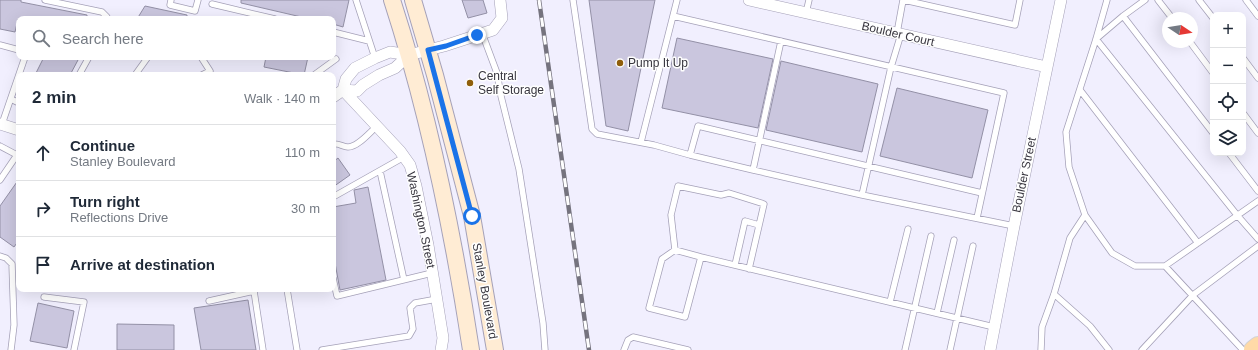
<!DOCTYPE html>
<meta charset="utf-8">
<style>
:root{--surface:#fff;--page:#f2f2f3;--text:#1f2937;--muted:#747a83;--line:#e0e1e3}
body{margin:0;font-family:Helvetica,sans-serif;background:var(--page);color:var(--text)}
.controls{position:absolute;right:12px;top:12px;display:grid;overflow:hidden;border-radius:8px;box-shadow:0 4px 16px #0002}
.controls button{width:36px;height:36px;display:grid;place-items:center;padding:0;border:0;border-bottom:1px solid var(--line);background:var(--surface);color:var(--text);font:20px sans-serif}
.compass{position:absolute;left:1162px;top:12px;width:36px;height:36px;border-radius:50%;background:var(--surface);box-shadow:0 4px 16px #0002;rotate:102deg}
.stop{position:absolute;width:12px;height:12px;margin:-9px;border:3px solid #1a73e8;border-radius:50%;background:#fff}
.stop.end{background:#1a73e8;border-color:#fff;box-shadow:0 1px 4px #0008}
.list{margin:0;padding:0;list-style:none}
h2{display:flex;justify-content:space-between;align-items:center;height:52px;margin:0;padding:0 16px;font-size:17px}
h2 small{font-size:13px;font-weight:400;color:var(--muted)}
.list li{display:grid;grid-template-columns:26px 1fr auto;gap:12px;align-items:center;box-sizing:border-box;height:56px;padding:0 16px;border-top:1px solid var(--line)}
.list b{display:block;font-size:15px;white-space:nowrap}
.list p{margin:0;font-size:13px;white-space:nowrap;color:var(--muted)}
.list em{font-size:13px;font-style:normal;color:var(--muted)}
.icon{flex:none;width:22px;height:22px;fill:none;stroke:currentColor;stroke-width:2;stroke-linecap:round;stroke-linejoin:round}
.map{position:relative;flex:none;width:1258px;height:350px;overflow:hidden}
.search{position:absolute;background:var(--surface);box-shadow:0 4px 16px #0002;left:16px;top:16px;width:320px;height:44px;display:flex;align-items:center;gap:10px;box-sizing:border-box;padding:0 14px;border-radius:8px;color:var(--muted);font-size:15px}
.panel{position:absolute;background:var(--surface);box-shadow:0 4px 16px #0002;left:16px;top:72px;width:320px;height:220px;border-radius:8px}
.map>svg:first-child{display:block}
</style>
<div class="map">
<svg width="1258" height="350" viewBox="0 0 1258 350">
<rect width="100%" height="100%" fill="#f1effe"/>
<path fill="#cac6de" stroke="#9390a6" d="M0,0H21V2L87,15V19H18L15,32L0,29Z
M241,0H349L343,27L333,24V19H310L241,3Z
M462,0H483L487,13L468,18Z
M589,0H655L628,131L606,126Z
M145,6L187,15V19H137Z
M677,38L773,59L758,128L662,108Z
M44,57H73L78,60L70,75H35Z
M266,57H308L304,75L264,67Z
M781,61L878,84L862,152L766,130Z
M897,88L988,110L972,178L880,156Z
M338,158L350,175L333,187V162Z
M19,179V240L14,247L0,237V206Z
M368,187L386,280L340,290L333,252V207L356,203L354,190Z
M248,300L256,350H201L194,308Z
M38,303L74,311L67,348L30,341Z
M117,324L174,325V350H117Z"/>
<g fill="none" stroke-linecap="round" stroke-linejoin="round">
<defs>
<path id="lane" d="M45,0L102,12L107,17V19
M171,0L170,5L195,11L198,0
M356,0L375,58
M573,0L592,129L597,134L654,145L690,155L753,170L862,195L1014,226
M904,0L1015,25L1020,0
M1107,0L1096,39L1066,132L1069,167L1085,215L1112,253L1135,266H1165L1258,201
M1145,0L1123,16L1096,39L1237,215L1258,239
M1158,0L1172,18
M1199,0L1213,18
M1246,0L1258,16
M212,4L275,19
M806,13L809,0
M673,16L1004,93L977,218
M1123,16L1213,133
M333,32L369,41
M482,33L497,73L501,96L519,169L543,323L545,350
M897,33L903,0
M1190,42L1213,73
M0,45L19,50
M201,57L210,71L202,75
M1243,58L1258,78
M79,75L89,57
M135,75L148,57
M314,75L336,59
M1080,90L1198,243
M11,99L19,103
M1243,113L1258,133
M2,124L25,57
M641,142L677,0
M333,144C339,143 343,147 348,147C358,147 370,132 377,126
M0,146L17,155
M1229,153L1258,191
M690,155L698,126L982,193
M753,170L781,41
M380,171L404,280
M0,180L19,152
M862,195L891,67L901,34
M333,197L404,157
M675,250L671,215L678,186L721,195L729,193L764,204L749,269
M0,256L6,258L12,264L14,325L11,350
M701,257L685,317L649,308L662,259L675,250L701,257L994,327
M735,265L745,221L759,225
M1165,266L1243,350
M333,278L337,296L432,273
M287,289L297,350
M1054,294L1090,326L1109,350
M44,297L84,302L74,350
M209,301L254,291L263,350
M890,302L908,229
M937,313L954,240
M322,350L409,336L413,329L410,308L415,303L437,299
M624,350L628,340L633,337L688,350
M905,350L931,236
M950,350L973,246
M1041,350L1042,327L1054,294L1070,238L1085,215
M1142,350L1193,295L1258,246"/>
<path id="street" d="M749,0L1047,67
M343,90L400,151L410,165L416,186L428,245L443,338L441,350
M343,90L346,79L355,68L375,58L390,52L409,55L444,46L493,30L502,18L500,0
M333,97L343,90L357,91L363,85L379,75L395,68L409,55
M0,124L19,130
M990,350L1014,226L1061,0"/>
<path id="secondary" d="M392,0C429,114 453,232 471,350
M413,0L435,75L472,216L495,350"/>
<path id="primary" d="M1253,350L1258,346"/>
</defs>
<use href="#lane" stroke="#a5a1b8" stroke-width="7"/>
<use href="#street" stroke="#a5a1b8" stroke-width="12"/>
<use href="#secondary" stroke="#a5a1b8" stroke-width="18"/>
<use href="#primary" stroke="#d3d3d5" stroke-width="20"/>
<use href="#lane" stroke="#fff" stroke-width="5.5"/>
<use href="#street" stroke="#fff" stroke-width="11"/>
<use href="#secondary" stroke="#ffecd4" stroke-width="16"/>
<use href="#primary" stroke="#ffdaa8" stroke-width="18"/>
<defs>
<path id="rail" d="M539,0L589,350"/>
</defs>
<use href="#rail" stroke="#75737e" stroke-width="4.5"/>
<use href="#rail" stroke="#fefefe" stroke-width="3" stroke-dasharray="9" stroke-linecap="butt"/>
</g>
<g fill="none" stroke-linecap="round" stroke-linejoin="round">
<path stroke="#1a73e8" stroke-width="5" d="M472,216L428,50L446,46L477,35"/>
</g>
<g fill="#8f5e0b" stroke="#fefefe" stroke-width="1.5">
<circle cx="620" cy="63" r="4"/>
<circle cx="470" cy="83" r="4"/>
</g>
<g text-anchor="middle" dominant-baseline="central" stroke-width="3" stroke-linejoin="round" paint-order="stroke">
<g font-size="12" fill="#38363f" stroke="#fefefe">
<text transform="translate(898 34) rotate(13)">Boulder Court</text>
<text transform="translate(1024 175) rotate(-78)">Boulder Street</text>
<text transform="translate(421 220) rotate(78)">Washington Street</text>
<text transform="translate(485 291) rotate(80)">Stanley Boulevard</text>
</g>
<g font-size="12" fill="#38363f" stroke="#fefefe" text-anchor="start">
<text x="628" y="63">Pump It Up</text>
<text x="478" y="76">Central<tspan x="478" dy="14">Self Storage</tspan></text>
</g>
</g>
</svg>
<div class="controls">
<button>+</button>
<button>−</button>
<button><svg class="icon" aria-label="locate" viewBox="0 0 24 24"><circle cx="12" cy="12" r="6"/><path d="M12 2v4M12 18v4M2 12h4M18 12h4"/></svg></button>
<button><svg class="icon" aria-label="layers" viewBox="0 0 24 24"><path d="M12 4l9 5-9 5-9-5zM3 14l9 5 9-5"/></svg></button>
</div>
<svg class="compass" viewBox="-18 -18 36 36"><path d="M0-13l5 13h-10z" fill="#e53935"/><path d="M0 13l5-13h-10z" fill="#747a83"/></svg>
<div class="stop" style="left:472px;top:216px"></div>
<div class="stop end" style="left:477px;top:35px"></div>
<div class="search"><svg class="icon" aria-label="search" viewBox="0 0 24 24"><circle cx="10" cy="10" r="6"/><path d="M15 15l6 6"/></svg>Search here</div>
<section class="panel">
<h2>2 min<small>Walk · 140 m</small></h2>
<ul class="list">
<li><svg class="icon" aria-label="ahead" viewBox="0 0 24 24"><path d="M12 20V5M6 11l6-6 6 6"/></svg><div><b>Continue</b><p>Stanley Boulevard</p></div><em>110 m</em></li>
<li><svg class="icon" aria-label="right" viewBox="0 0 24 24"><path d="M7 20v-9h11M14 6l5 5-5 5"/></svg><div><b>Turn right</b><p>Reflections Drive</p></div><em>30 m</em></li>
<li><svg class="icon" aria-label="arrive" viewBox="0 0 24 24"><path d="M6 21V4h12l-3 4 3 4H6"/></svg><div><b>Arrive at destination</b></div></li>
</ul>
</section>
</div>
